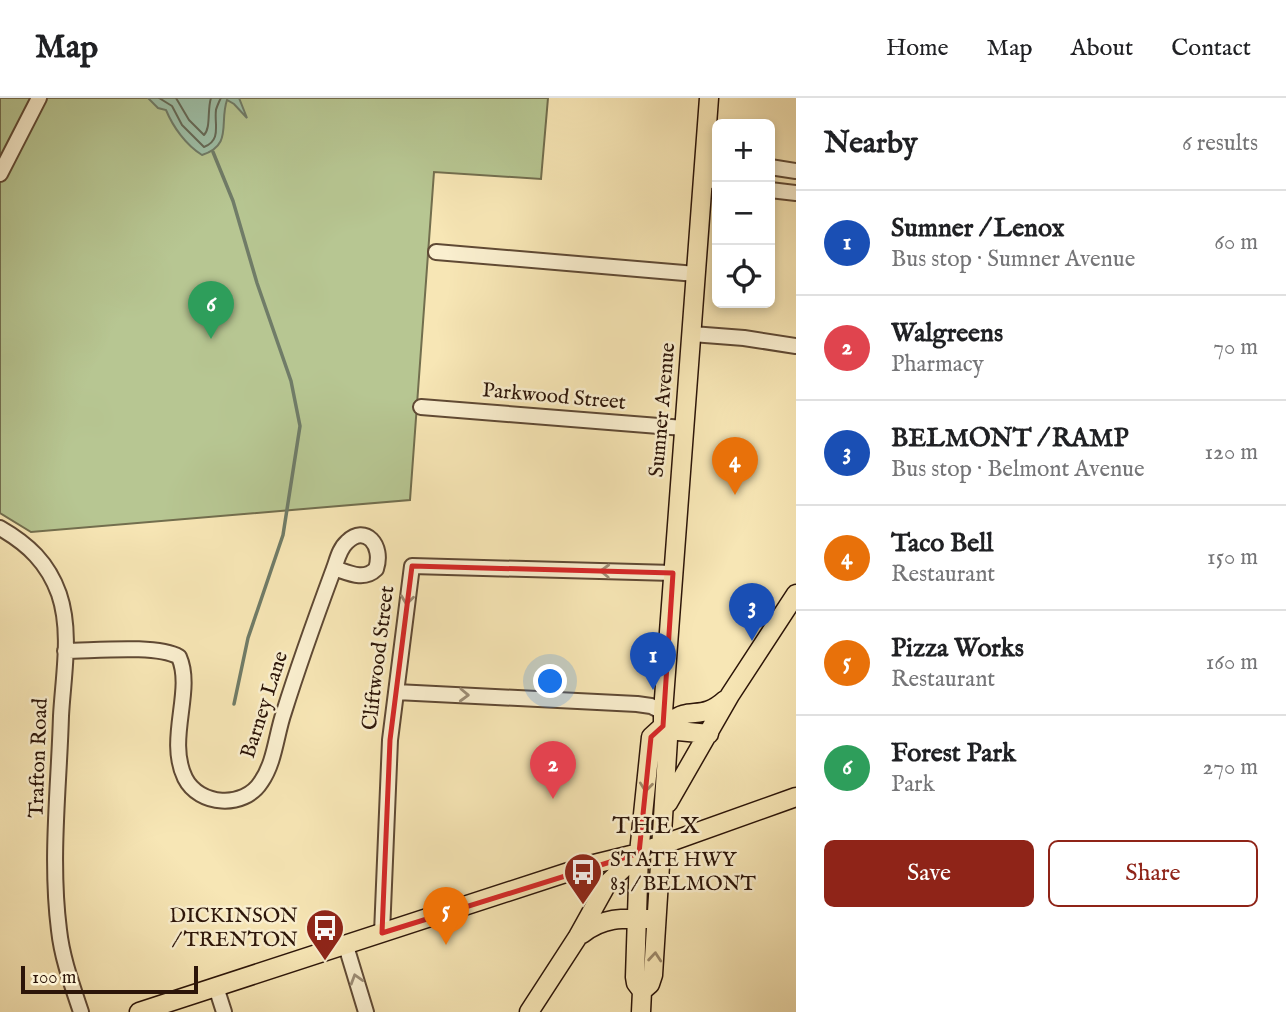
<!DOCTYPE html>
<meta charset="utf-8">
<style>
:root{--surface:#fff;--page:#f6f6f6;--text:#202124;--muted:#757577;--line:#e0e0e0;--accent:#8f2418}
body{margin:0;font-family:"IM FELL English",serif;background:var(--page);color:var(--text)}
.controls{position:absolute;right:21px;top:21px;display:grid;overflow:hidden;border-radius:10px;box-shadow:0 4px 10px #0003}
.controls button{width:63px;height:63px;display:grid;place-items:center;padding:0;border:0;border-bottom:2px solid var(--line);background:var(--surface);color:var(--text);font:35px sans-serif}
.scale{position:absolute;left:21px;bottom:18px;width:177px;box-sizing:border-box;padding-left:7px;border:4px solid #2c1509;border-top:0;font-size:19px;line-height:24px;white-space:nowrap;color:#2c1509;-webkit-text-stroke:5px #faefcf;paint-order:stroke}
.you{position:absolute;left:551px;top:584px;width:24px;height:24px;margin:-18px;border:5px solid #fff;border-radius:50%;background:#1a73e8;box-shadow:0 0 0 10px #1a73e833}
.badge{display:grid;place-items:center;width:46px;height:46px;border-radius:50%;background:var(--accent);color:#fff;font-size:23px;font-weight:700}
.pin{position:absolute;translate:-50% -58px;filter:drop-shadow(0 2px 4px #0008)}
.pin::after{content:'';position:absolute;top:37px;width:24px;height:21px;background:inherit;clip-path:polygon(0 0,100% 0,50% 100%)}
.list{margin:0;padding:0;list-style:none}
h2{display:flex;justify-content:space-between;align-items:center;height:91px;margin:0;padding:0 28px;font-size:30px}
h2 small{font-size:23px;font-weight:400;color:var(--muted)}
.list li{display:grid;grid-template-columns:46px 1fr auto;gap:21px;align-items:center;box-sizing:border-box;height:105px;padding:0 28px;border-top:2px solid var(--line)}
.list b{display:block;font-size:26px;white-space:nowrap}
.list p{margin:0;font-size:23px;white-space:nowrap;color:var(--muted)}
.list em{font-size:23px;font-style:normal;color:var(--muted)}
.actions{display:flex;gap:14px;padding:21px 28px}
.actions a{flex:1;padding:16px 0;border:2px solid var(--accent);border-radius:10px;text-align:center;font-size:24px;color:var(--accent)}
.actions .main{background:var(--accent);color:#fff}
.icon{flex:none;width:38px;height:38px;fill:none;stroke:currentColor;stroke-width:2;stroke-linecap:round;stroke-linejoin:round}
.map{position:relative;flex:none;width:796px;height:914px;overflow:hidden}
header{display:flex;align-items:center;gap:42px;box-sizing:border-box;height:98px;padding:0 35px;background:var(--surface);border-bottom:2px solid var(--line)}
header strong{font-size:33px}
nav{display:flex;gap:38px;margin-inline-start:auto;font-size:24px}
main{display:flex}
aside{flex:1;background:var(--surface)}
.map>svg:first-child{display:block}
</style>
<header>
<strong>Map</strong>
<nav><a>Home</a><a>Map</a><a>About</a><a>Contact</a></nav>
</header>
<main>
<div class="map">
<svg width="796" height="914" viewBox="0 0 796 914">
<rect width="100%" height="100%" fill="#f7e6b5"/>
<filter id="stains"><feTurbulence type="fractalNoise" baseFrequency=".00286" numOctaves="4"/><feColorMatrix values="0 0 0 0 .2 0 0 0 0 .09 0 0 0 0 .02 0 0 0 .5 -.17"/></filter>
<radialGradient id="worn" r=".72"><stop offset=".6" stop-color="#630" stop-opacity="0"/><stop offset="1" stop-color="#630" stop-opacity=".3"/></radialGradient>
<path fill="#b7c692" stroke="#726e4e" stroke-width="2" d="M0,0H548L541,81L434,74L410,402L31,434L0,415Z"/>
<path fill="#9ec0a8" stroke="#707c68" stroke-width="2" d="M148,0H239L247,20L234,6L227,2C219,25 233,47 202,57C186,47 173,29 166,12L158,10Z"/>
<g fill="none" stroke-linecap="round" stroke-linejoin="round">
<path stroke="#656a58" stroke-width="2" d="M159,0L172,8L182,27L204,49C222,42 214,26 216,12C216,11 220,1 221,0
M176,0L189,22L204,37C211,30 207,12 211,0"/>
<path stroke="#707c68" stroke-width="3.5" d="M213,54L233,103L257,185L291,283L300,328L283,437L248,540L234,606"/>
<defs>
<path id="minor" d="M770,69L796,73
M0,76L39,0
M703,77L717,85
M770,92L796,95
M436,154L696,176
M692,236L744,240L796,248
M421,309L684,330
M0,430C28,446 48,465 59,496C72,534 63,579 61,618C59,688 50,761 59,832C62,860 72,887 81,914
M65,553C92,553 157,546 179,559C194,593 166,641 185,680C199,708 244,711 261,684C275,664 276,637 284,614C299,566 316,519 333,473C337,463 339,451 347,444C365,426 384,447 376,471C364,483 349,475 334,470
M396,594L637,606L651,608L663,614
M382,835L390,642L412,468L673,475
M346,848L366,914
M216,889L224,914"/>
<path id="major" d="M663,614L678,633L709,636
M672,623C690,608 702,623 725,602
M668,705L730,597L796,496
M582,836C603,819 623,820 648,821
M642,893L650,886L653,877L668,641L663,628V614L709,0
M139,914L590,767L639,755L796,699
M529,914L577,840L607,786L639,755
M641,914L642,893L636,885L635,879L639,755L651,639L663,628"/>
</defs>
<use href="#minor" stroke="#5f4934" stroke-width="18"/>
<use href="#major" stroke="#2c1509" stroke-width="21"/>
<use href="#minor" stroke="#faefcf" stroke-width="14"/>
<use href="#major" stroke="#f7e6b5" stroke-width="18"/>
</g>
<defs><path id="oneway-chevron" d="M-2-3.5L2.5 0L-2 3.5" fill="none" stroke-width="1.6" stroke-linecap="round" stroke-linejoin="round" transform="scale(1.75)"/></defs>
<g stroke="#9d8d76">
<use href="#oneway-chevron" transform="translate(605 473) rotate(-178)"/>
<use href="#oneway-chevron" transform="translate(407 502) rotate(97)"/>
<use href="#oneway-chevron" transform="translate(464 597) rotate(2)"/>
<use href="#oneway-chevron" transform="translate(356 881) rotate(-107)"/>
</g>
<g stroke="#9c8868">
<use href="#oneway-chevron" transform="translate(646 689) rotate(96)"/>
<use href="#oneway-chevron" transform="translate(655 859) rotate(-85)"/>
</g>
<path fill="none" stroke="#d62828" stroke-width="5" stroke-linejoin="round" d="M412,468L673,475L663,628L651,639L639,755L382,835L390,642Z"/>
<defs>
<symbol id="bus-pin" viewBox="-11 -11 22 30"><path d="M0 17L-7.5 6A9.5 9.5 0 1 1 7.5 6Z" fill="#8f2418" stroke="#faefcf"/><path d="M-5-6H5V4H4V6H2V4H-2V6H-4V4H-5ZM-3.5-4V0h7V-4ZM-3.5 1.2v1.5H-2V1.2ZM2 1.2v1.5H3.5V1.2Z" fill="#fff"/></symbol>
</defs>
<g fill-rule="evenodd">
<use href="#bus-pin" x="561" y="752" width="44" height="60"/>
<use href="#bus-pin" x="303" y="808" width="44" height="60"/>
</g>
<g text-anchor="middle" dominant-baseline="central" stroke-width="5" stroke-linejoin="round" paint-order="stroke">
<g font-size="21" fill="#2c1509" stroke="#faefcf">
<text transform="translate(554 299) rotate(5)">Parkwood Street</text>
<text transform="translate(663 312) rotate(-85)">Sumner Avenue</text>
<text transform="translate(379 560) rotate(-83)">Cliftwood Street</text>
<text transform="translate(265 607) rotate(-72)">Barney Lane</text>
<text transform="translate(39 660) rotate(-88)">Trafton Road</text>
</g>
<g font-size="21" fill="#2c1509" stroke="#faefcf" text-anchor="start">
<text x="610" y="762">STATE HWY<tspan x="610" dy="24">83 / BELMONT</tspan></text>
<text x="298" y="818" text-anchor="end">DICKINSON<tspan x="298" dy="24">/ TRENTON</tspan></text>
</g>
<g font-size="24" letter-spacing="2" fill="#2c1509" stroke="#faefcf">
<text x="657" y="728">THE X</text>
</g>
</g>
<rect width="100%" height="100%" filter="url(#stains)"/>
<rect width="100%" height="100%" fill="url(#worn)"/>
</svg>
<div class="controls">
<button>+</button>
<button>−</button>
<button><svg class="icon" aria-label="locate" viewBox="0 0 24 24"><circle cx="12" cy="12" r="6"/><path d="M12 2v4M12 18v4M2 12h4M18 12h4"/></svg></button>
</div>
<div class="scale">100 m</div>
<div class="you"></div>
<div class="pin badge" style="left:653px;top:592px;background:#1a4fb4">1</div>
<div class="pin badge" style="left:553px;top:701px;background:#e0444e">2</div>
<div class="pin badge" style="left:752px;top:543px;background:#1a4fb4">3</div>
<div class="pin badge" style="left:735px;top:397px;background:#e8710a">4</div>
<div class="pin badge" style="left:446px;top:847px;background:#e8710a">5</div>
<div class="pin badge" style="left:211px;top:241px;background:#2e9e5b">6</div>
</div>
<aside>
<h2>Nearby<small>6 results</small></h2>
<ul class="list">
<li><span class="badge" style="background:#1a4fb4">1</span><div><b>Sumner / Lenox</b><p>Bus stop · Sumner Avenue</p></div><em>60 m</em></li>
<li><span class="badge" style="background:#e0444e">2</span><div><b>Walgreens</b><p>Pharmacy</p></div><em>70 m</em></li>
<li><span class="badge" style="background:#1a4fb4">3</span><div><b>BELMONT / RAMP</b><p>Bus stop · Belmont Avenue</p></div><em>120 m</em></li>
<li><span class="badge" style="background:#e8710a">4</span><div><b>Taco Bell</b><p>Restaurant</p></div><em>150 m</em></li>
<li><span class="badge" style="background:#e8710a">5</span><div><b>Pizza Works</b><p>Restaurant</p></div><em>160 m</em></li>
<li><span class="badge" style="background:#2e9e5b">6</span><div><b>Forest Park</b><p>Park</p></div><em>270 m</em></li>
</ul>
<div class="actions"><a class="main">Save</a><a>Share</a></div>
</aside>
</main>
